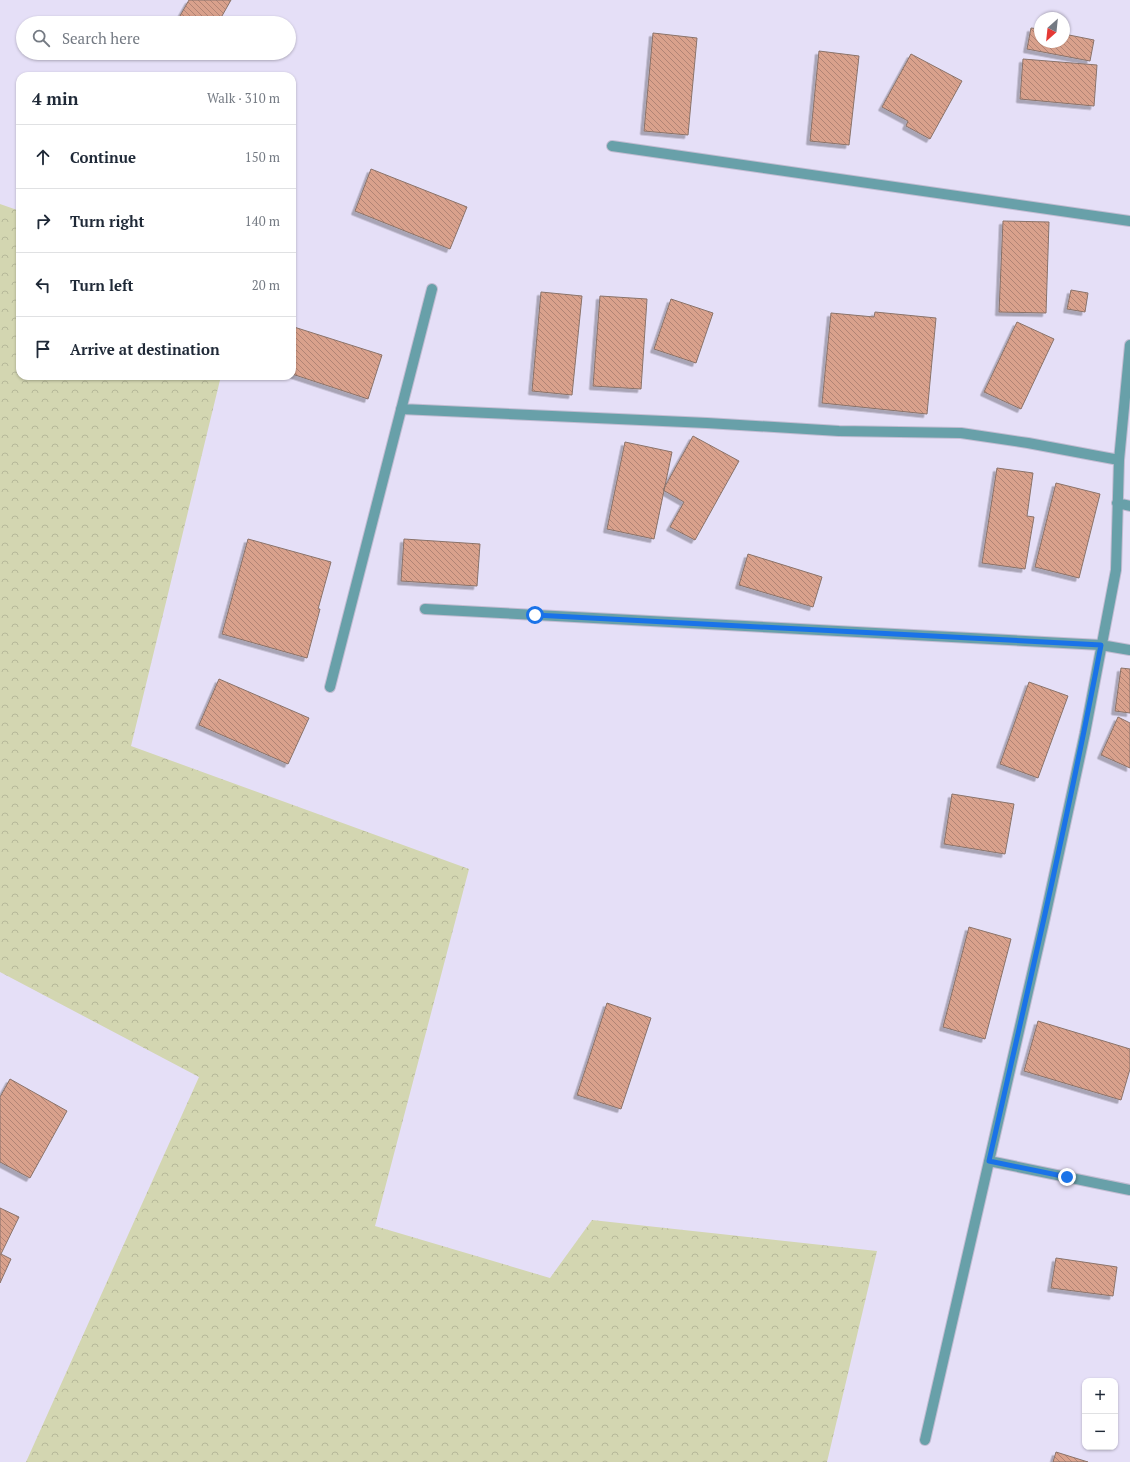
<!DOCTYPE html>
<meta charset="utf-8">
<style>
:root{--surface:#fff;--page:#f2f2f3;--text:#1f2937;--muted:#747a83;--line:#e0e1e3}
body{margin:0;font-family:"PT Serif",serif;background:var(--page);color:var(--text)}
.controls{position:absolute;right:12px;bottom:12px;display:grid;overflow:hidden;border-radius:8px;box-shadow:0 1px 3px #0004}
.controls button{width:36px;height:36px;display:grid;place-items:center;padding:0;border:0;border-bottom:1px solid var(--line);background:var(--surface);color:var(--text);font:20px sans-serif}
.compass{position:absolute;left:1034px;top:12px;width:36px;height:36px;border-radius:50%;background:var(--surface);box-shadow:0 1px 3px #0004;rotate:207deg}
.stop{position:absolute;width:12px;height:12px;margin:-9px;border:3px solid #1a73e8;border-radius:50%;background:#fff}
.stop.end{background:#1a73e8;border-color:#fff;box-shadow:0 1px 4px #0008}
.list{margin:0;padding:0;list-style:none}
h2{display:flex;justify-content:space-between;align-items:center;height:52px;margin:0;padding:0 16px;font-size:17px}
h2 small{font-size:13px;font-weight:400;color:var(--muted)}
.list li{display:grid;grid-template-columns:26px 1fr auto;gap:12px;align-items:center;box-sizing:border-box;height:64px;padding:0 16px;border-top:1px solid var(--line)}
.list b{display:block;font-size:15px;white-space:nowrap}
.list em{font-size:13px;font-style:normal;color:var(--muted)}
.icon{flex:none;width:22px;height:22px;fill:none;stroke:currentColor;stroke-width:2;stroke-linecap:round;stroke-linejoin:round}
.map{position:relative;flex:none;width:1130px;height:1462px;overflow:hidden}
.search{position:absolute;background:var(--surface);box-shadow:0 1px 3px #0004;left:16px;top:16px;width:280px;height:44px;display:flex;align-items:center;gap:10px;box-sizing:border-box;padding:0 14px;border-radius:22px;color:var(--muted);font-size:15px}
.panel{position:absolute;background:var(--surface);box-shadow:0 1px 3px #0004;left:16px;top:72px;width:280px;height:308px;border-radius:12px}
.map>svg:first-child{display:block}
</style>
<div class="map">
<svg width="1130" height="1462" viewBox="0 0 1130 1462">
<defs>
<pattern id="forest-crowns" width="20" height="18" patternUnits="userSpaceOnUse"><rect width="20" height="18" fill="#d3d6b1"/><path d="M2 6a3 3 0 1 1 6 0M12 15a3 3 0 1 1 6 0" fill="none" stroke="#b6b899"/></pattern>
<pattern id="building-back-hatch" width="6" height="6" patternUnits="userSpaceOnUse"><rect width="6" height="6" fill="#d9a18c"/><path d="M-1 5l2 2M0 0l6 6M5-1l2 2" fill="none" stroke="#b18474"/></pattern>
<filter id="shadow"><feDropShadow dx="-3.5" dy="3.5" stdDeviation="0" flood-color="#0004"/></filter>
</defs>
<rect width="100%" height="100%" fill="#e5dff7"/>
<path fill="url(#forest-crowns)" d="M0,204L20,211V376H221L131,746L469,869L375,1226L550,1278L592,1220L877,1251L827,1462H26L199,1077L0,972Z"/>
<path fill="url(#building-back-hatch)" stroke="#8a736a" filter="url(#shadow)" d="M189,0H231L218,23H176Z
M1031,28L1040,29V42H1064V34L1094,40L1090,61L1027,49Z
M653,33L697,38L688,135L644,131Z
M819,51L859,56L849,145L810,141Z
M911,54L962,81L930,139L906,126L908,121L882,107Z
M1023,59L1097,65L1094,106L1020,99Z
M371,169L467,207L450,249L355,211Z
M1003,221L1049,222L1046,313L999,312Z
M1071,290L1088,293L1085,312L1067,309Z
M541,292L582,296L572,395L532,391Z
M600,296L647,299L641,389L593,386Z
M671,299L713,313L696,363L654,349Z
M875,312L936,318L927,414L822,403L831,313L874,317Z
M1017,322L1054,339L1021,409L984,392Z
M294,327L382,355L368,399L292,374V334Z
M693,436L739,461L695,540L670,527L684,502L663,490Z
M625,442L672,452L654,539L607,529Z
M997,468L1033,473L1027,516L1034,517L1025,569L982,563Z
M1056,483L1100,494L1079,578L1035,567Z
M248,539L331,562L318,609H320L307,658L222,634Z
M404,539L480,544L477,586L401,581Z
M748,554L822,577L813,607L739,585Z
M1121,668L1130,669V713L1115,711Z
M219,679L309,718L288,764L199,725Z
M1029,682L1068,696L1038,778L1000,764Z
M1118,717L1130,723V768L1101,755Z
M952,794L1014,804L1005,854L944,844Z
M969,927L1011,939L985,1039L943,1027Z
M607,1003L651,1018L621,1109L577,1095Z
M1038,1021L1130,1049V1069L1121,1100L1024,1071Z
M10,1079L67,1111L30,1178L0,1162V1097Z
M0,1208L19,1217L1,1254L11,1259L0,1283Z
M1056,1258L1117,1267L1113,1296L1051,1288Z
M1056,1452L1088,1462H1053Z"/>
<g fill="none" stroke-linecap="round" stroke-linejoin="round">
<defs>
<path id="minor" d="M612,146L1130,221
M401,409L707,423L839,431L961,433L1028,443L1119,460L1130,345
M1117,503L1130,506
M425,609L1101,645L1130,650
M330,687L432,289
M989,1161L1130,1190
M925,1440L1044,922L1085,733L1116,570L1119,460"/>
</defs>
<use href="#minor" stroke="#c2bcd2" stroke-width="12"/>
<use href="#minor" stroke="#68a0a9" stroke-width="10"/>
</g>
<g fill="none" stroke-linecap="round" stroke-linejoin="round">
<path stroke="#1a73e8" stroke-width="5" d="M535,615L1101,645C1068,818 1028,990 989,1161L1067,1177"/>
</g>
</svg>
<div class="controls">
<button>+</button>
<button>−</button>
</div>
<svg class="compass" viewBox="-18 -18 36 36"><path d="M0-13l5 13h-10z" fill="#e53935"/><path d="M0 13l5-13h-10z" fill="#747a83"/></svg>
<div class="stop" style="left:535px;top:615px"></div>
<div class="stop end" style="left:1067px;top:1177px"></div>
<div class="search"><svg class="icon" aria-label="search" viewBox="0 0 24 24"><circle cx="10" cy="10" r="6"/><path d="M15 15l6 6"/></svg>Search here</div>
<section class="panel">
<h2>4 min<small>Walk · 310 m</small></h2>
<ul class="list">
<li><svg class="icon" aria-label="ahead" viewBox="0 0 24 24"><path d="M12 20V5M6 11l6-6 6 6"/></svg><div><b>Continue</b></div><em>150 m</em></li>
<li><svg class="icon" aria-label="right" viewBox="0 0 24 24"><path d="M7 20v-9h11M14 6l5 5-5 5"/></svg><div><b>Turn right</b></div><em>140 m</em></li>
<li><svg class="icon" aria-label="left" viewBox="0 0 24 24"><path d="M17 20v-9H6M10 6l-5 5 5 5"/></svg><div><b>Turn left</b></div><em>20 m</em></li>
<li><svg class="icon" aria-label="arrive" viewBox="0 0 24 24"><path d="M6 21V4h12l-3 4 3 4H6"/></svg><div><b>Arrive at destination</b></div></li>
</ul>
</section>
</div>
